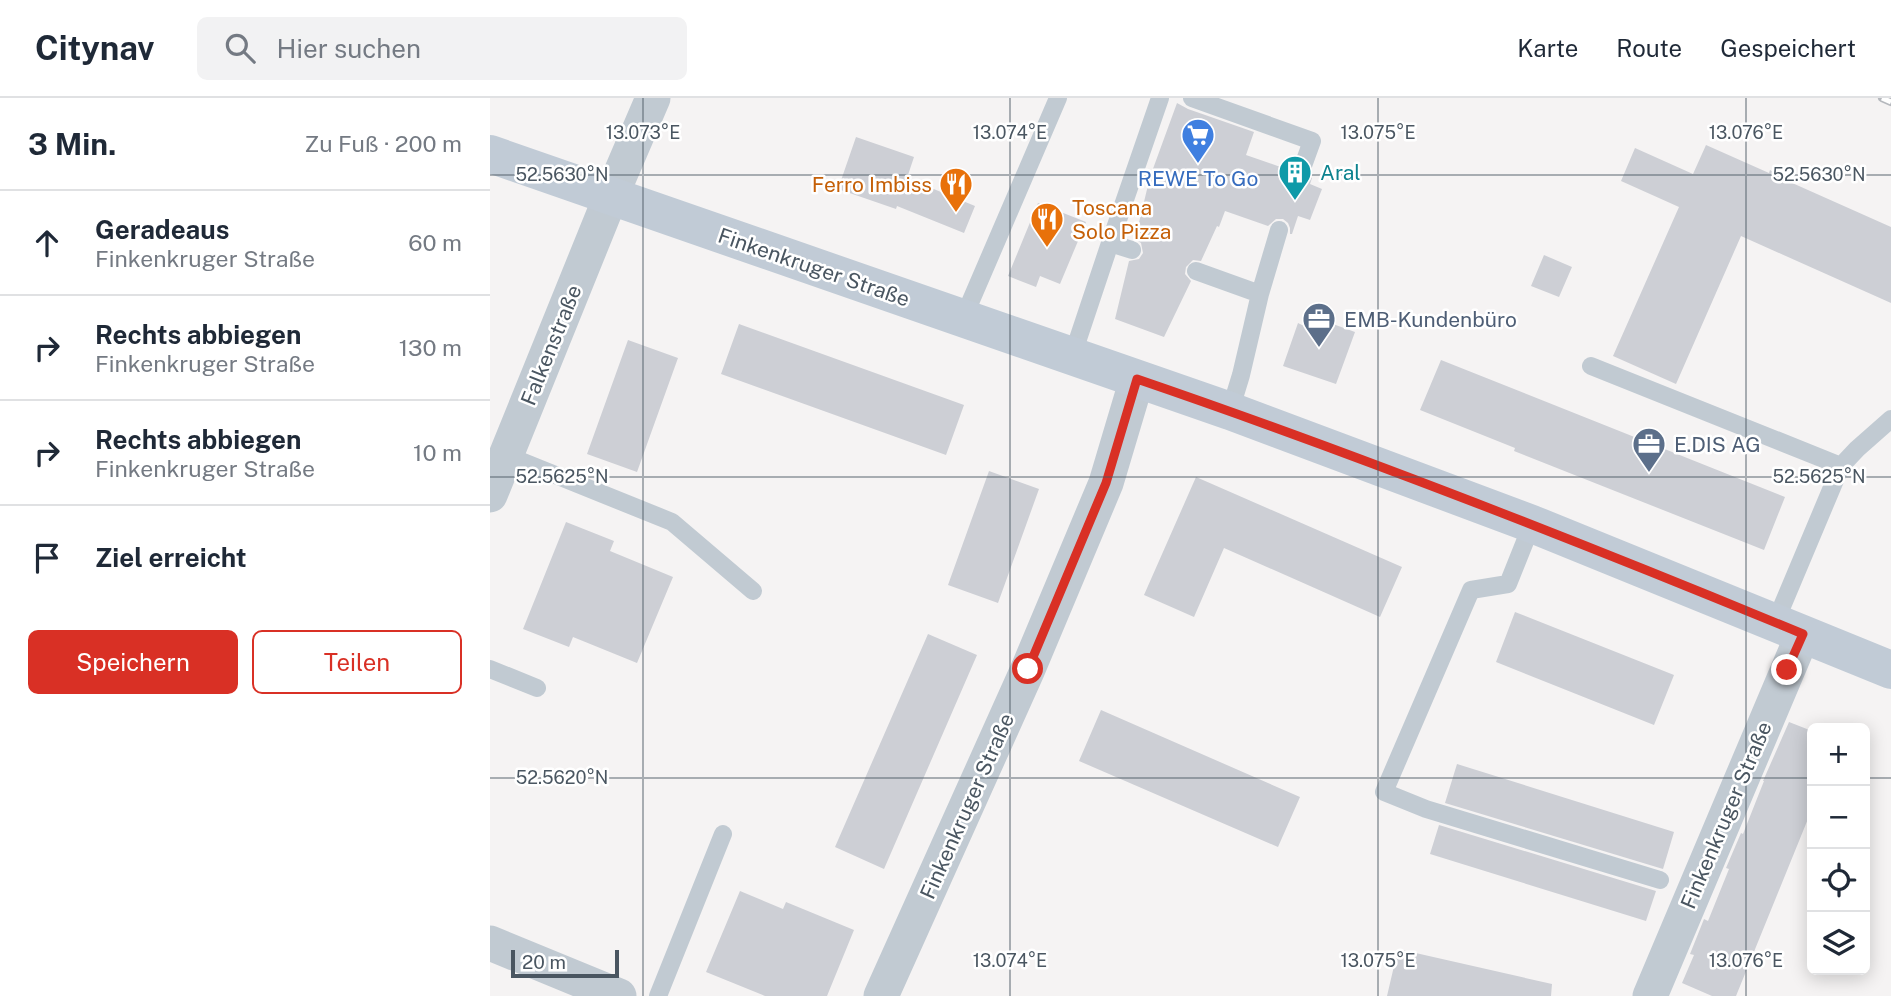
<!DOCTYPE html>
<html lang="de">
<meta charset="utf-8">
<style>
:root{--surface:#fff;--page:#f2f2f3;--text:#1f2937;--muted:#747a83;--line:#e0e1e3;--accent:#d93025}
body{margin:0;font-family:"Public Sans",sans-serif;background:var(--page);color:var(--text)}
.controls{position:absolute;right:21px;bottom:21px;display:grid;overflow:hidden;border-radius:10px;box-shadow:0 4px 18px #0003}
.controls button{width:63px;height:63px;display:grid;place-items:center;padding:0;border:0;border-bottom:2px solid var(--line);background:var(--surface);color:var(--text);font:35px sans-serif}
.scale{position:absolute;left:21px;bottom:18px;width:108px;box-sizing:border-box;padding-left:7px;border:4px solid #4a5661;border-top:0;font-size:19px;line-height:24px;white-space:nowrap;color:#4a5661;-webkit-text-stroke:5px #fff;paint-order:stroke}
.stop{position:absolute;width:21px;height:21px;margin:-16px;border:5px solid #d93025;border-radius:50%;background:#fff}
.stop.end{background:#d93025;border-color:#fff;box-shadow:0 2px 7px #0008}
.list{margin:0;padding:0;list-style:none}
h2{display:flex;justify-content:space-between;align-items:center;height:91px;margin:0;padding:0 28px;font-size:30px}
h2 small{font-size:23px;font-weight:400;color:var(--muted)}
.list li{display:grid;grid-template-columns:46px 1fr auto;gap:21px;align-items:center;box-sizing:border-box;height:105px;padding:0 28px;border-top:2px solid var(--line)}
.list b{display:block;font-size:26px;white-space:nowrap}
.list p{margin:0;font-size:23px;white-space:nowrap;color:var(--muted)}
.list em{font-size:23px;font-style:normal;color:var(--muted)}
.actions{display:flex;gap:14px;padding:21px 28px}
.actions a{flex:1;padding:16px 0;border:2px solid var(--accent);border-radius:10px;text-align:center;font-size:24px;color:var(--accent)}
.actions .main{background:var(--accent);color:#fff}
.icon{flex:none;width:38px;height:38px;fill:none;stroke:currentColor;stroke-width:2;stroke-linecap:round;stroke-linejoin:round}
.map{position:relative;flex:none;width:1401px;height:898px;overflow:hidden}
header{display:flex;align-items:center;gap:42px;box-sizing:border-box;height:98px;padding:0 35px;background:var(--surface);border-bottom:2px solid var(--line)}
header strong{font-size:33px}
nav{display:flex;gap:38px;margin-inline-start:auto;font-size:24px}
.search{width:490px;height:63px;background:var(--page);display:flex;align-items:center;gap:18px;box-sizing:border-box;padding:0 24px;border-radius:10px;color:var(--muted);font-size:26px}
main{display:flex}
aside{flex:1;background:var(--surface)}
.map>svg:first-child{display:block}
</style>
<header>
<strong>Citynav</strong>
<div class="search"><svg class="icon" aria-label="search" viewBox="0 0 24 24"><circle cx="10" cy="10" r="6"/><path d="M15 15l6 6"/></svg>Hier suchen</div>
<nav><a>Karte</a><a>Route</a><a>Gespeichert</a></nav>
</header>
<main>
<aside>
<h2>3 Min.<small>Zu Fuß · 200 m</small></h2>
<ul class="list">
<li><svg class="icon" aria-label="ahead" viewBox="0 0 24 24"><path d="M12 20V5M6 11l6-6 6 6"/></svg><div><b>Geradeaus</b><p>Finkenkruger Straße</p></div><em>60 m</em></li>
<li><svg class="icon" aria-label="right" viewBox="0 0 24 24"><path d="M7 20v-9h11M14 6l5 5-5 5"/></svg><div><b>Rechts abbiegen</b><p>Finkenkruger Straße</p></div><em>130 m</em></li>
<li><svg class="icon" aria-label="right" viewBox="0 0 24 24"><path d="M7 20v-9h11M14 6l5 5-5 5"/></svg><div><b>Rechts abbiegen</b><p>Finkenkruger Straße</p></div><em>10 m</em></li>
<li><svg class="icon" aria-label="arrive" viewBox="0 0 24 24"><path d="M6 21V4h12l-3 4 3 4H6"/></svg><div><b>Ziel erreicht</b></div></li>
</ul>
<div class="actions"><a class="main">Speichern</a><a>Teilen</a></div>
</aside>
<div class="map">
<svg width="1401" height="898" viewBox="0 0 1401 898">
<rect width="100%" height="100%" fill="#f5f3f3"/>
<path fill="#cdcfd5" d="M687,5L698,11L764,34L756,57L799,72V79L806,86L813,87L818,84L821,79L822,80L820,86L832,91L820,122L808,118L802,136H800V130L798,125L793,121H786L778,128L735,113L729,129L727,128L711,163L703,162L696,169L695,176L701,183L674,239L625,221L639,163L649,161L653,155L651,145L645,141L660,79Z
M366,39L424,59L417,80L485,108L474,135L407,108L406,111L348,91Z
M1216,47L1279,75L1280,72L1300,84L1401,129V205L1251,138L1186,286L1123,258L1189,109L1131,83L1145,50L1203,76Z
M548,105L596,124L570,186L550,178L546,189L518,178Z
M1054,157L1082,169L1069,199L1041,188Z
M818,217L865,234L846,286L793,268L808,225L814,228Z
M249,226L474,307L456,357L231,276Z
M138,242L188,260L147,374L97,356Z
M951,262L1295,399L1274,452L1024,353L1025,350L930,312Z
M499,373L549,391L508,505L458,487Z
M706,379L912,469L890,519L734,450L704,519L654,497Z
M76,424L124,443L120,453L183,479L147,565L83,539L79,549L33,531Z
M1025,514L1184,577L1164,627L1006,564Z
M438,536L487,557L394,771L345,749Z
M611,612L810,699L788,749L589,663Z
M1299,624L1322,633V711L1246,898H1222L1192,885L1204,857L1200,856L1214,821L1218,823L1239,771L1236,770L1251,735L1253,736L1274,683H1273Z
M967,666L1184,734L1173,771L955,705Z
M949,727L1166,793L1156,823L940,756Z
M250,793L293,811L296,804L364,832L337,898H275L216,874Z
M908,851L1062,886L1061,898H897Z"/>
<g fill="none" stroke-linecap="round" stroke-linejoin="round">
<path stroke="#c1cad2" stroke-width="18" d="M702,0L822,43L810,76
M620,145L670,0
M706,173L770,196L751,277L740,313
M770,196L789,132
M473,221L568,0
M582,259L620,145L642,152
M1101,268L1351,368
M16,357L182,424L263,493
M1042,426L1018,486L981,492L894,694L936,711L1170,782
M1285,525L1351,368L1367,351L1401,321
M0,571L47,590
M168,898L233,736"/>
<path stroke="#c1cad2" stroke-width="35" d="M0,397L121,98L163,0
M0,845L129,898
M391,898L538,571L616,385L647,281
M1160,898L1313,536"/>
<path stroke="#c1cbd6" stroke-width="38" d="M0,56L740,313L1042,426L1401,572"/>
<defs>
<path id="rail" d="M1392,0L1401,4"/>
</defs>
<use href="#rail" stroke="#b5b8bd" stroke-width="8"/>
<use href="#rail" stroke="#fff" stroke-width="5" stroke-dasharray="16" stroke-linecap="butt"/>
</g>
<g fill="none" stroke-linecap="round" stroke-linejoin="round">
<path stroke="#d93025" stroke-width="9" d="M538,571L616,385L647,281C872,358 1093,445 1313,536L1297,572"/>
</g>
<path fill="none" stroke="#4a5661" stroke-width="2" stroke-opacity="0.45" d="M153,0V898M520,0V898M888,0V898M1256,0V898M0,77H1401M0,379H1401M0,680H1322M1375,680H1401"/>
<defs>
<symbol id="supermarket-pin" viewBox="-11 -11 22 30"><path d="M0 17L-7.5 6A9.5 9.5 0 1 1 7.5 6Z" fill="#3f7fe0" stroke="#fff"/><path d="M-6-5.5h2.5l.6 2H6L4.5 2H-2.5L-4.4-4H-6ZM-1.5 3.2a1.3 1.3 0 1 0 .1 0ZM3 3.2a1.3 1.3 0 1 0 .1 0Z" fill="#fff"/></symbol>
<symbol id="building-pin" viewBox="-11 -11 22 30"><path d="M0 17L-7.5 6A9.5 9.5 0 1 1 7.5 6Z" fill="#0f9aa8" stroke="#fff"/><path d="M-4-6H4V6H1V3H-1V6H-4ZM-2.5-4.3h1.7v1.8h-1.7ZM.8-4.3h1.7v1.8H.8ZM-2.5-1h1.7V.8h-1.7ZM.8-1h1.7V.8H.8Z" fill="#fff"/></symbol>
<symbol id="restaurant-pin" viewBox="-11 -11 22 30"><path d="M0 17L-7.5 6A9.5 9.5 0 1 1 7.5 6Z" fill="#e8710a" stroke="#fff"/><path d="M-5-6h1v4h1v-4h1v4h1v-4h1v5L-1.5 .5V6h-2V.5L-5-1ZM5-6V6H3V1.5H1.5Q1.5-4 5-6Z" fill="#fff"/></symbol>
<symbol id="office-pin" viewBox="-11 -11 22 30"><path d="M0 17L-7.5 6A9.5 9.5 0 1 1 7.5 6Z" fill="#5c6f8a" stroke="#fff"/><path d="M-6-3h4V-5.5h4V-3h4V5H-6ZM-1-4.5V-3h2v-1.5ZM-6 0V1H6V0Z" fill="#fff"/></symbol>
</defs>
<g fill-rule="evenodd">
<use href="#supermarket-pin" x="689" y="18" width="38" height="52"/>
<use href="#building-pin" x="786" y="55" width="38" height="52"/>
<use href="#restaurant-pin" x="447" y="67" width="38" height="52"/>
<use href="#restaurant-pin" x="538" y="102" width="38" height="52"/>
<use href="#office-pin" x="810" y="202" width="38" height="52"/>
<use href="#office-pin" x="1140" y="327" width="38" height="52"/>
</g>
<g text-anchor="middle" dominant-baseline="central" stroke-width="5" stroke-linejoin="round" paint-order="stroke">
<g font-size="21" fill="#0d838f" stroke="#fff" text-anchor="start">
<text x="830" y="74">Aral</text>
</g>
<g font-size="21" fill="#366cbe" stroke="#fff">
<text x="708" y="80">REWE To Go</text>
</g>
<g font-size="21" fill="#c56008" stroke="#fff" text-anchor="end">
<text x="442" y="86">Ferro Imbiss</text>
<text x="582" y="109" text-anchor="start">Toscana<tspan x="582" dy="24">Solo Pizza</tspan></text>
</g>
<g font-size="21" fill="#4a5661" stroke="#fff">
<text transform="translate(324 169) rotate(19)">Finkenkruger Straße</text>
<text transform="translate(61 247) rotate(-68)">Falkenstraße</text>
<text transform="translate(477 708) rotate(-66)">Finkenkruger Straße</text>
<text transform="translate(1236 717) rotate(-67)">Finkenkruger Straße</text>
</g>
<g font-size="21" fill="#4e5e75" stroke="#fff" text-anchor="start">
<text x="854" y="221">EMB-Kundenbüro</text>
<text x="1184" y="346">E.DIS AG</text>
</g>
</g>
<g font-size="18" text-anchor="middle" fill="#4a5661" stroke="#fff" stroke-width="5" stroke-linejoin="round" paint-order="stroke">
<text x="153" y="41">13.073°E</text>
<text x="520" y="41">13.074°E</text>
<text x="888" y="41">13.075°E</text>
<text x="1256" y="41">13.076°E</text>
<text x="72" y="83">52.5630°N</text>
<text x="1329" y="83">52.5630°N</text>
<text x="72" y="385">52.5625°N</text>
<text x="1329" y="385">52.5625°N</text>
<text x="72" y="686">52.5620°N</text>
<text x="520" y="869">13.074°E</text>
<text x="888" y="869">13.075°E</text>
<text x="1256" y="869">13.076°E</text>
</g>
</svg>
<div class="controls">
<button>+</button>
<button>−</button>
<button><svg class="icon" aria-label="locate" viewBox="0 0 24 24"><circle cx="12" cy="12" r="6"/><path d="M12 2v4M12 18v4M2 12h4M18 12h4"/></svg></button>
<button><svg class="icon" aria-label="layers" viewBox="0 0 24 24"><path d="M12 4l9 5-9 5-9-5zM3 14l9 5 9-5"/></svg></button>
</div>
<div class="scale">20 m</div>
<div class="stop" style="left:538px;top:571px"></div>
<div class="stop end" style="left:1297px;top:572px"></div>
</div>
</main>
